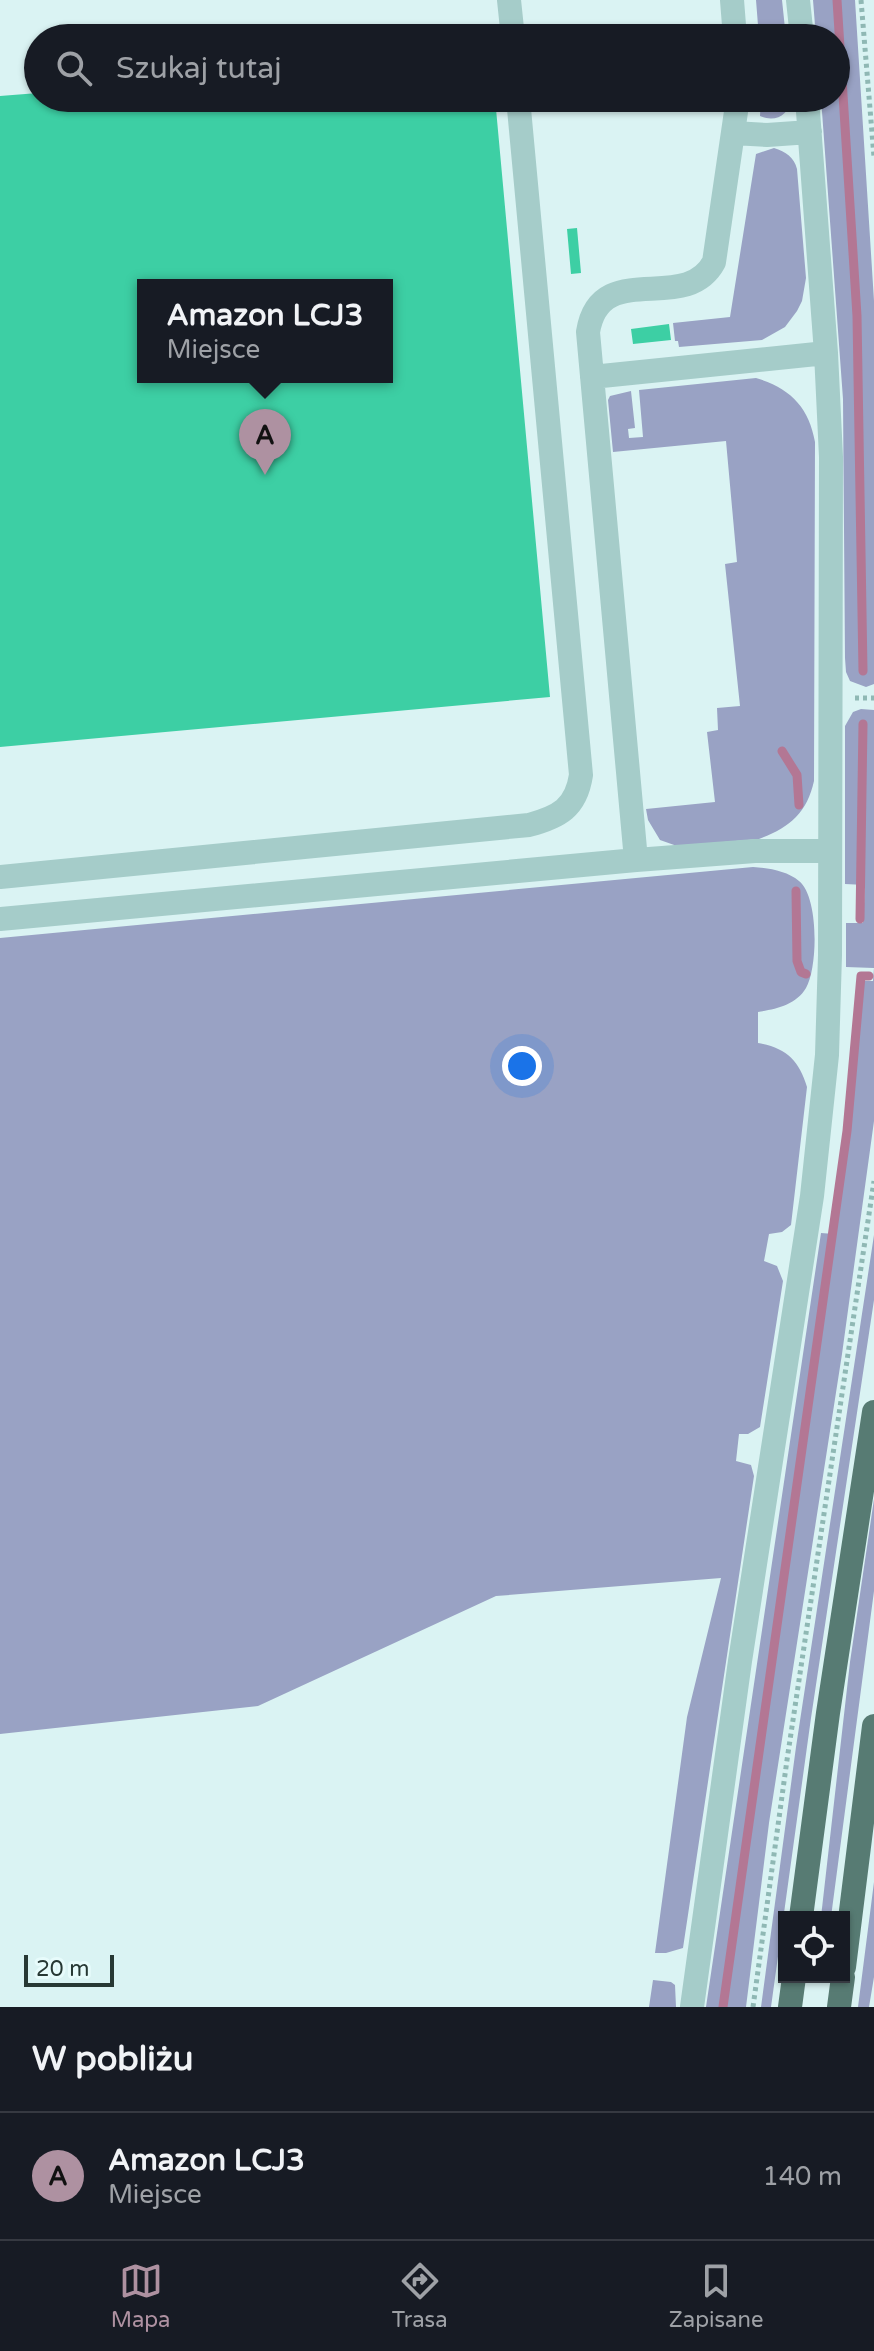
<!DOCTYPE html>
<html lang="pl">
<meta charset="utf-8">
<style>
:root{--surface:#171b24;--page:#242831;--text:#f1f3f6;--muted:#9ea1a6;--line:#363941;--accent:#ae91a1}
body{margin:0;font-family:"Varela Round",sans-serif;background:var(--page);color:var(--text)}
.controls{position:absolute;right:24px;bottom:24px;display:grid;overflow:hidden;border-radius:0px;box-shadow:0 2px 6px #0004}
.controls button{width:72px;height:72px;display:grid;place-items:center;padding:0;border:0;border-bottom:2px solid var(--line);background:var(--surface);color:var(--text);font:40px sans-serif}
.scale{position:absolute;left:24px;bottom:20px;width:90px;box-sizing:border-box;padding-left:8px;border:4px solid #273834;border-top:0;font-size:22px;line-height:28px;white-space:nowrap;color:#273834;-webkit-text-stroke:6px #e7fbfb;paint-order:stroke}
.you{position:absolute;left:522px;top:1066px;width:28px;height:28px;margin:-20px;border:6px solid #fff;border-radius:50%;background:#1a73e8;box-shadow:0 0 0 12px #1a73e833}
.badge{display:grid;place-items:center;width:52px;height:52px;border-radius:50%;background:var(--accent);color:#111;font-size:26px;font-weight:700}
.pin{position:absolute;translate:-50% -66px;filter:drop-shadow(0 2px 4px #0008)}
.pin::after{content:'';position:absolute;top:42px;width:28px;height:24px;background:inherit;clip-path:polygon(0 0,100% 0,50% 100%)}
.popup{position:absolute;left:137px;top:279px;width:256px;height:104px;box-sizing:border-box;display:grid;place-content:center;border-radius:0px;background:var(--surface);filter:drop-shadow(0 2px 6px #0005);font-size:26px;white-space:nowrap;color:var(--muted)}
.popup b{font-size:30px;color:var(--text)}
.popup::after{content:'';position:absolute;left:50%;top:100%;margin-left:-16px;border:16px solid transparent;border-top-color:var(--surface)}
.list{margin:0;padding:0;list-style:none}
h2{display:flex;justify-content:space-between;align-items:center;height:104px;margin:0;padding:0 32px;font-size:34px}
h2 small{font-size:26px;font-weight:400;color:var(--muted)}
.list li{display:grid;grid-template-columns:52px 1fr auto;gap:24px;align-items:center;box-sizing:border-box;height:128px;padding:0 32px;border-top:2px solid var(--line)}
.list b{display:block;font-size:30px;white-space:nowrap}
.list p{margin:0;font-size:26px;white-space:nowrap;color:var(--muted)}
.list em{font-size:26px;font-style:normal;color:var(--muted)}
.icon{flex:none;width:44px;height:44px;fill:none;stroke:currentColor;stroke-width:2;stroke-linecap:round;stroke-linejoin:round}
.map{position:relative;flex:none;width:874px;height:2007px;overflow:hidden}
.search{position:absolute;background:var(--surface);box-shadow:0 2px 6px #0004;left:24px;right:24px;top:24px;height:88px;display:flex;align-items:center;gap:20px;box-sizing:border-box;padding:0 28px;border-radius:44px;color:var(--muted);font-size:30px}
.sheet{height:232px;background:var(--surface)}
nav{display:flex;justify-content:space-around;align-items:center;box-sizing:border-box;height:112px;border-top:2px solid var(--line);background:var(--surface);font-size:22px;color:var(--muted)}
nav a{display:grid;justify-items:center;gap:4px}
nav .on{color:var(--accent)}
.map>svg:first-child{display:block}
</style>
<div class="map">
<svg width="874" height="2007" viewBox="0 0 874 2007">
<rect width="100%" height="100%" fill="#daf3f3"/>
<path fill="#99a2c4" d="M756,0H782L786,38H759Z
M813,0H855L874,301V684L866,687L850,681L846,672L845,658L843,399L821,98H836V38H816Z
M761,98H791C790,115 775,123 760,116Z
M774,148C786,152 794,157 797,169L806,278L802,301L797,311L785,327L762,340L679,347L678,341H675L673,323L730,317L756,154Z
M756,378C790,388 809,407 815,442L814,781C807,813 789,828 759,839L677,846L660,840L648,820L646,809L715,802L707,732L718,730L717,708L740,706L725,564L737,562L726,441L613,452L608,400L610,396L631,391L635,428L628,429L629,438L643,437L639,390Z
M861,709L874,710V1121L842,1354L769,1823L746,2007H706L821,1233L834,1234L856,1072L864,981H873L874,968L846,967V923H863L865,885L845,884V726L853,712Z
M753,867C769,868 787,871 799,881C819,897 818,967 806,988C796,1005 776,1009 758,1012V1043C786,1048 799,1060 807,1087L791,1225L782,1232L769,1234L764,1261L777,1266L783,1281L760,1427L748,1434H739L736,1461L751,1465L754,1476L683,1948L666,1953H655L687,1717L721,1578L496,1596L258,1706L0,1734V938Z
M874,1235V1300L811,1718L771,2007H761L796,1747Z
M874,1499V1591L831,1917H821L850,1662Z
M874,1882V1977L869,2007H858Z
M653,1980L671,1982L675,1985L676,2007H649Z"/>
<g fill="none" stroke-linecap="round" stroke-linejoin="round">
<path stroke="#b37794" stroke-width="9" d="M837,0L857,316L863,671
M782,751L797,775L799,805
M796,891L797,961L801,972L806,974
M860,919L863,724
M723,2007L847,1131L861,976H869"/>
</g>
<path fill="#3dcfa4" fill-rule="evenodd" d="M38,93V98H495L550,697L0,747V96ZM143,285H387V377H143Z
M577,228L581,273L571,274L567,229Z
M669,324L671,340L633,344L631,329Z"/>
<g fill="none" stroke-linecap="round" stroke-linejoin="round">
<path stroke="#8fb8b4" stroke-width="5" stroke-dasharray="4 4" stroke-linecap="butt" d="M861,0L874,157
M855,698H874
M753,2007L787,1760L874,1181"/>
<path stroke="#a5ccc9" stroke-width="24" d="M509,0L513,38
M732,0L735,38
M798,0L802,38
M733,133L767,135L810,132
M592,377L826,353
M636,860L588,332C600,257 685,316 714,262L738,98
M0,877L529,825C559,817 576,808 581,775L518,98
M0,919L636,860L755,851H829
M692,2007L740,1661L812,1196L827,1055L830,955L831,457L826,353L807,98"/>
<path stroke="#577b73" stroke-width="24" d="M801,1917L828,1713L874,1412
M844,1967L874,1726
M790,2007L794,1977
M839,2007L843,1977"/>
</g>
</svg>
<div class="controls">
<button><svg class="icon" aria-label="locate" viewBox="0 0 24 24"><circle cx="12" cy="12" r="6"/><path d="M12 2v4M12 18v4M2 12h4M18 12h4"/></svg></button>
</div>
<div class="scale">20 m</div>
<div class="you"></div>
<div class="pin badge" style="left:265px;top:475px">A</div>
<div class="popup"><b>Amazon LCJ3</b>Miejsce</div>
<div class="search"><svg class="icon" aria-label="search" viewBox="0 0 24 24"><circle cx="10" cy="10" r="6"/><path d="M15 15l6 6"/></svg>Szukaj tutaj</div>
</div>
<section class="sheet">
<h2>W pobliżu<small></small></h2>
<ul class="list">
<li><span class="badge">A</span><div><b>Amazon LCJ3</b><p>Miejsce</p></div><em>140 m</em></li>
</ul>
</section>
<nav>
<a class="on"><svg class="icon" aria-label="map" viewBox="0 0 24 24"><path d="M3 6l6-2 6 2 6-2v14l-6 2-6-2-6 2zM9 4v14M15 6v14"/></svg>Mapa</a>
<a><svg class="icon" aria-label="directions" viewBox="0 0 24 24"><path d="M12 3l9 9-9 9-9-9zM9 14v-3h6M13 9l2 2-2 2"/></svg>Trasa</a>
<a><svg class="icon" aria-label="saved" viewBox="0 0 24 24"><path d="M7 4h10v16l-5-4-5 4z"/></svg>Zapisane</a>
</nav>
